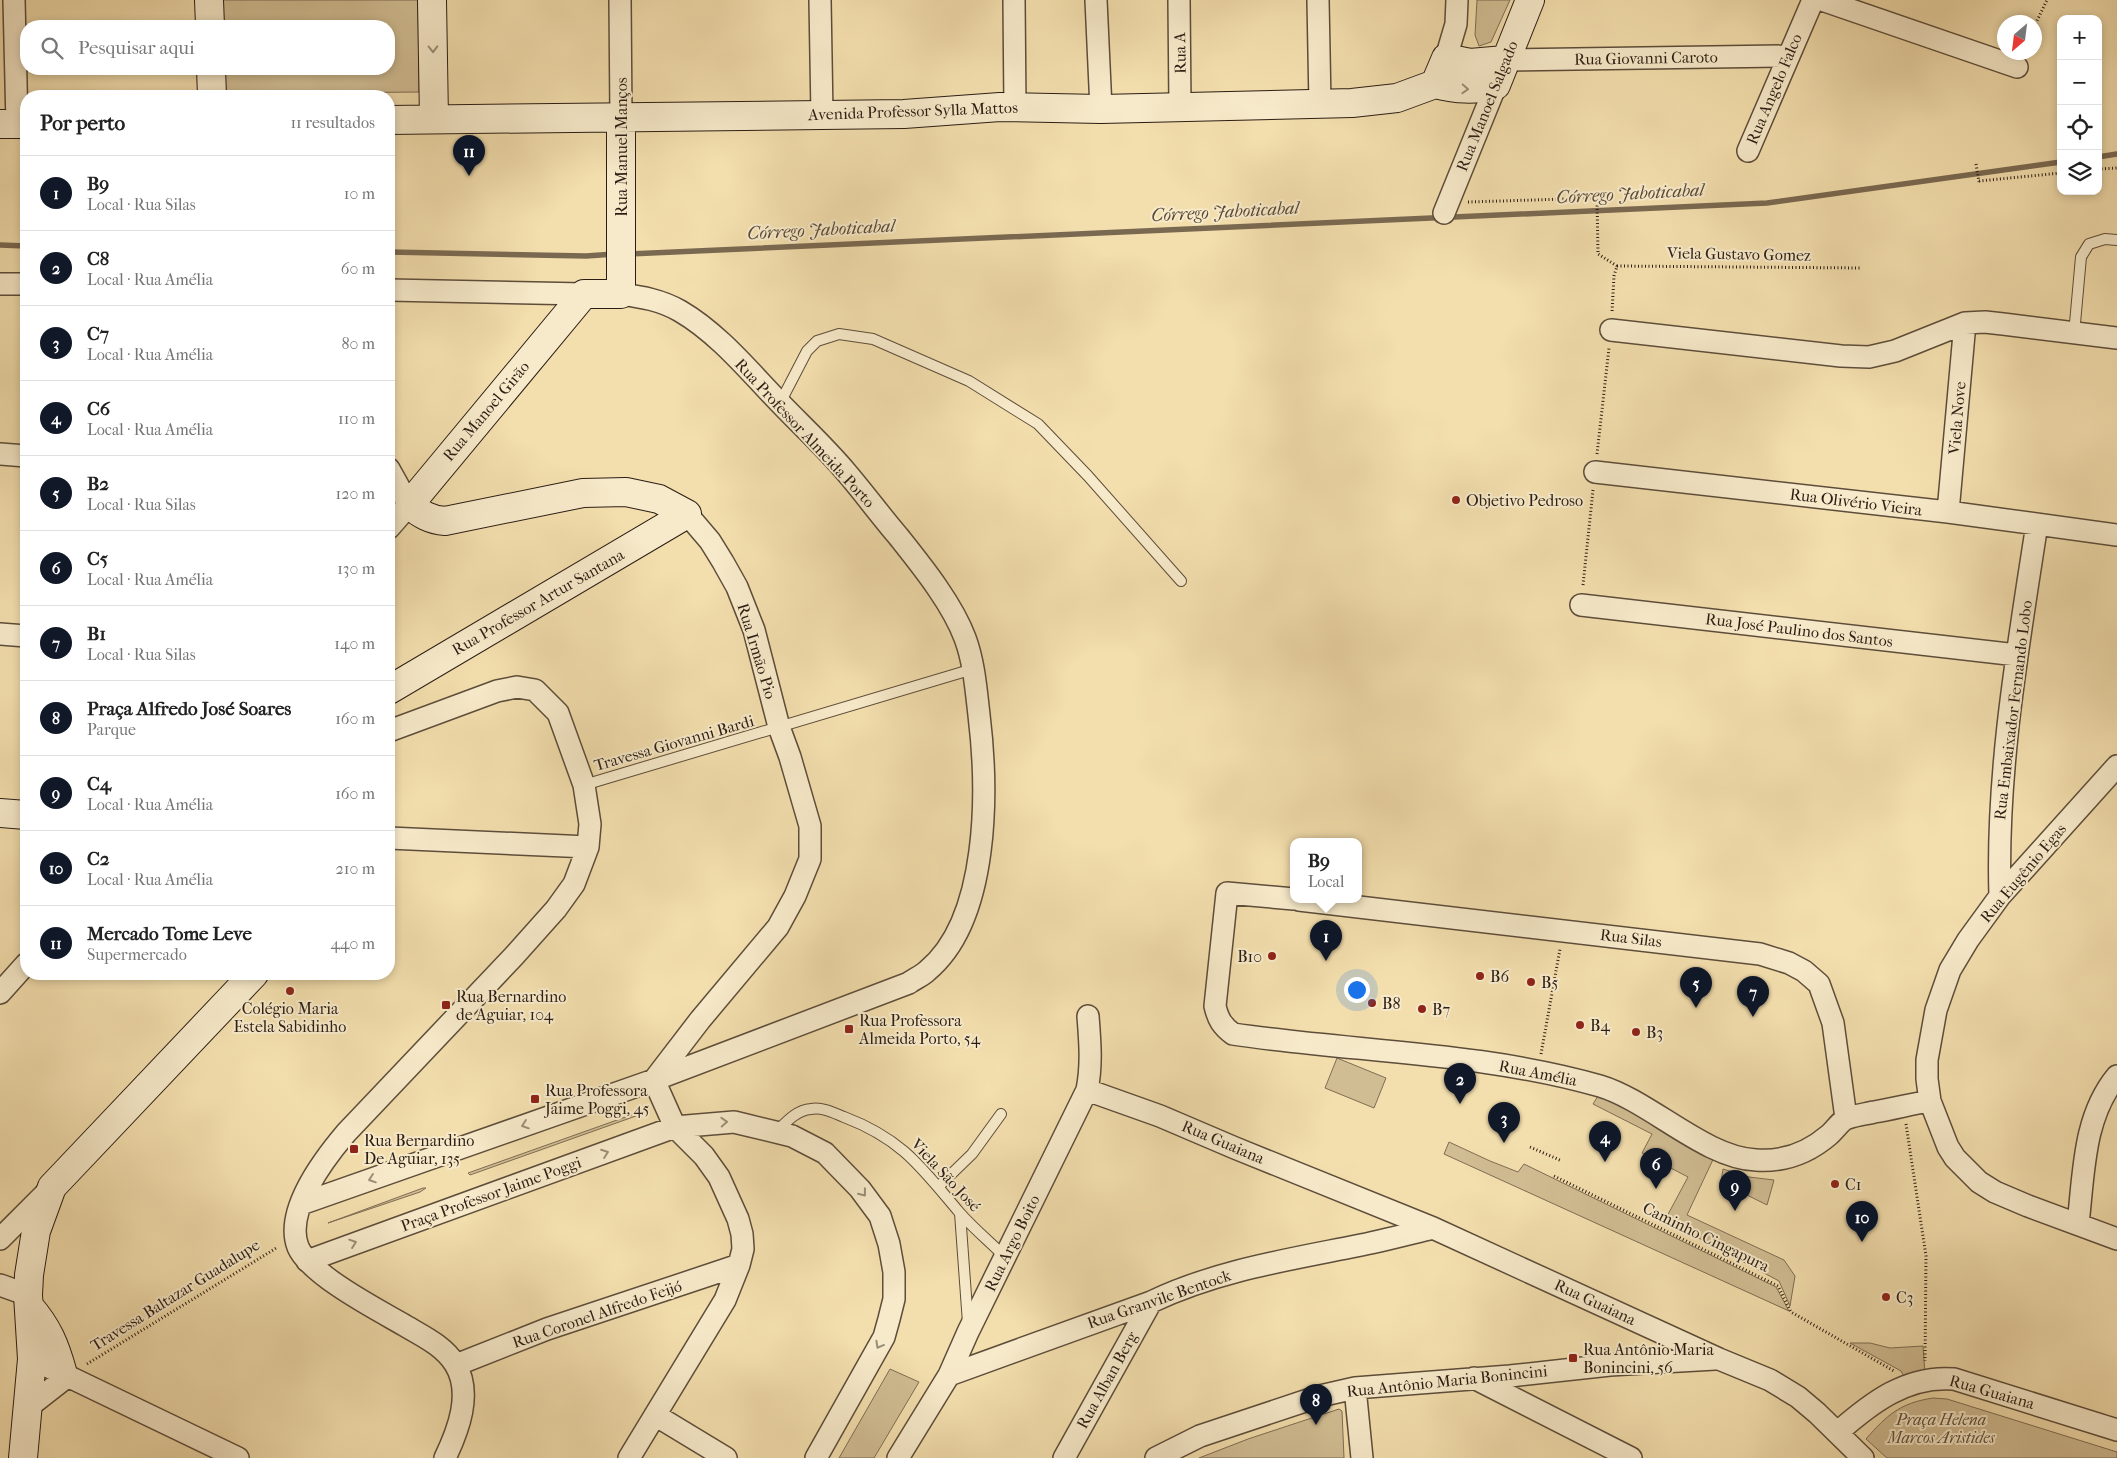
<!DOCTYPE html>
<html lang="pt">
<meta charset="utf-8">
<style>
:root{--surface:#fff;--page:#f6f6f6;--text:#222;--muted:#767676;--line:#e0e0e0;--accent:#111827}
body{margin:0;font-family:"IM FELL French Canon",serif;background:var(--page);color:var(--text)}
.controls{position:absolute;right:15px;top:15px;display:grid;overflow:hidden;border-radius:10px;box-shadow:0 2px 8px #0003}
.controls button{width:45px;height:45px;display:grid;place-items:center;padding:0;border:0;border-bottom:1px solid var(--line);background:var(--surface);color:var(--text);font:25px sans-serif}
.compass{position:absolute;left:1997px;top:15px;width:45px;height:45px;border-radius:50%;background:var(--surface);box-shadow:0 2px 8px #0003;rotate:208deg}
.you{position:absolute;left:1356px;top:989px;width:18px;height:18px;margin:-12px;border:4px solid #fff;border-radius:50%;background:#1a73e8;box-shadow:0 0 0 8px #1a73e833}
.badge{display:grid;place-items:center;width:32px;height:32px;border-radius:50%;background:var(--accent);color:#fff;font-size:16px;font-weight:700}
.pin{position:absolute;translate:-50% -41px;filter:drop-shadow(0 1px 2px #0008)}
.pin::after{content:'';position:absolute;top:26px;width:18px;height:15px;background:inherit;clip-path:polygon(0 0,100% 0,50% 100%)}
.popup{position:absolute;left:1290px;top:838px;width:72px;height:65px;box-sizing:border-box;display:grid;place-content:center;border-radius:10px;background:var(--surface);filter:drop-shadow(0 1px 4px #0005);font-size:16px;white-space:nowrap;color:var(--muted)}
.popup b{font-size:19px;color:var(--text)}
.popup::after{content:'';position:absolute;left:50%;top:100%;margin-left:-10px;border:10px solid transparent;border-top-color:var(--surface)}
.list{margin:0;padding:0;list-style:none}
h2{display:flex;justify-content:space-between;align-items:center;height:65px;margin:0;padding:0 20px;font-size:21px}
h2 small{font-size:16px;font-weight:400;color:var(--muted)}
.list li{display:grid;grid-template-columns:32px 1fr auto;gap:15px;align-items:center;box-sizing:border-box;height:75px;padding:0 20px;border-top:1px solid var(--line)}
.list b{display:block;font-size:19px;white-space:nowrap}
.list p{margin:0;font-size:16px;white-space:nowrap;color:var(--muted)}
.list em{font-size:16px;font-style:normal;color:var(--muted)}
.icon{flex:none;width:28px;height:28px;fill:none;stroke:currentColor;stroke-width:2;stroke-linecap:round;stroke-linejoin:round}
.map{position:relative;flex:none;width:2117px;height:1458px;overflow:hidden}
.search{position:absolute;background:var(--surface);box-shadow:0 2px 8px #0003;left:20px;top:20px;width:375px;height:55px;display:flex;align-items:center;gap:12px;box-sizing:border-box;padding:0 18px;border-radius:20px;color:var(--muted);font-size:19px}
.panel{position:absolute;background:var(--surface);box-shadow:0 2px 8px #0003;left:20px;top:90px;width:375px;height:890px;border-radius:20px}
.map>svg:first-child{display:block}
</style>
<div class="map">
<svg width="2117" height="1458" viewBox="0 0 2117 1458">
<rect width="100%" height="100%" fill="#f3dead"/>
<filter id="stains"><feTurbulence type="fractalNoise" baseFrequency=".004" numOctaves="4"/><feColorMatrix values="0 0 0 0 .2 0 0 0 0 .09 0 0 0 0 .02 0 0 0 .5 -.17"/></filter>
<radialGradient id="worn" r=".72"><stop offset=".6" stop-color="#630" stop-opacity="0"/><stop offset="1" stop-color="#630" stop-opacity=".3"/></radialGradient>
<path fill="#d1bd93" stroke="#7e6d54" d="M222,0H418L419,92L225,94L224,69H389V26H223Z
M1477,0H1510L1491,42L1479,46L1475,35Z
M1337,1058L1386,1078L1374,1108L1325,1088Z
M1603,1088L1717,1151L1687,1215L1784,1260L1795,1276L1790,1306L1779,1281L1665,1220L1688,1177L1642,1153L1652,1134L1593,1104Z
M634,1114L636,1116L470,1175L468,1173Z
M1449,1142L1490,1161L1518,1172L1524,1164L1776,1287L1789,1311L1444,1154Z
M1723,1169L1749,1177L1774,1180L1767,1205L1721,1182Z
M423,1188H426L420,1192L328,1223Z
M1850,1343H1870L1890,1348L1923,1346L1925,1374L1906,1380L1901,1371Z
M890,1369L919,1382L874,1458H839Z
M1933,1398L1947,1399L2117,1452V1458H1887L1866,1439C1887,1415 1900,1403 1933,1398Z
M1339,1409L1342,1411L1344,1458H1199L1248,1439Z"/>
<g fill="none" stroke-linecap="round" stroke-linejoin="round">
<path stroke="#7a6951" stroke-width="5.5" d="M2098,157L2117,154
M0,245L26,246
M389,252L586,256L615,254
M629,254L1767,203L2061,162"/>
<defs>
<path id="lane" d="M2074,334L2081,257L2089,244L2105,239L2117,240
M780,403L807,351L817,341L839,334L873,339L969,381L1038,424L1088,476L1181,581
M584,785L973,669
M777,1131C787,1121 797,1110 811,1109C823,1107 834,1113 844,1117C902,1139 921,1167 959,1212C973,1228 990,1242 1005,1257
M939,1186L972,1154L1001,1114
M960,1213L968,1323"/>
<path id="street" d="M14,0L17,124
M620,0L621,118
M820,0L822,115
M1014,0L1015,108
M1096,0L1101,109
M1179,0L1180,107
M1318,0L1320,104
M1822,0L2017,67
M1446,58L1456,24L1457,0
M1505,60L1787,56
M1748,151L1813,0
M1444,213L1496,85
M0,284H26
M389,290L584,294
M1611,330L1841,356L1869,357L1895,351L1965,323L1985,322L2003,324L2117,338
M0,454L26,456
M389,469L409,505L389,528
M1595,472L1948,512L2117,535
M1948,512L1965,323
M1581,605L2017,655
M0,634L26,636
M389,731L497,691L517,687L535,690L558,713L584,785L590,824L588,847L574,884L556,909L514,956L346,1133C324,1159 284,1211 298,1247C310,1275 378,1310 404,1325C422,1336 443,1345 455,1364C473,1393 458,1431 445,1458
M2117,766L2000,896L1968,940L1950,970L1936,1010L1927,1060V1079L1930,1101L1948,1147L1955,1158L1979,1182L1995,1192L2028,1206L2117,1239
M389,838L588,847
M2000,896C1996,772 2018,647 2037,524
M1294,899L1227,893L1215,1006C1218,1019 1222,1026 1233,1034C1355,1052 1481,1052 1600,1086C1650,1101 1705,1158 1756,1160C1783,1162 1808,1153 1829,1135C1835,1130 1841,1120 1848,1118C1856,1115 1866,1114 1874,1112C1893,1109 1911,1104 1930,1101
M1299,900L1760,954L1789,963L1804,971L1819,984L1833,1023L1846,1118
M0,993L26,964
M654,1080L700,1020L778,927L795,896L810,859V826L790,757L779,727L754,630L737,587L723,562L710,541L687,514
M1087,1090L1160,1116L1235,1148L1433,1228L1719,1359L1770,1380L1798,1397L1817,1413L1863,1458
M301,1204L654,1080L909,983C914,979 922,976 927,971C990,919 988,789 979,715C976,689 974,662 965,638C952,603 921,565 898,536C880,515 864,493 846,472C825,447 801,425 779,402C749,371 718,333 680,311C661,300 642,297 621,294
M2078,1224C2084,1173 2083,1117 2117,1076
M0,1239L50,1189
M307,1261L675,1127L734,1122L792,1136L825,1153L860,1189L880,1216L889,1244L894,1272V1299L889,1319L884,1337L816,1458
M0,1285L28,1295
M32,1359L238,1458
M456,1365L547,1329L739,1265
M949,1375L1151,1302C1216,1271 1286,1260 1356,1246C1382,1241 1408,1234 1433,1228
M1474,1378L1631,1458
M1355,1388L1362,1458
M27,1408L68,1376
M655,1415L726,1458
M1838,1432C1871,1403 1907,1375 1954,1379L2117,1430
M629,1458L725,1300L739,1265L743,1249L742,1234L738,1219L719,1177L704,1156L675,1127L654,1080
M898,1458L949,1375L968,1332L1087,1090C1092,1065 1090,1042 1088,1016
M1064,1458L1151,1302
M1156,1458L1200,1436L1320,1396L1355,1388L1510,1376L1610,1365L1715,1359"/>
<path id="secondary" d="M209,0L210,26
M432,0L434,119
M211,69L212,96
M1435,84C1457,89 1473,91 1496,85L1530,0
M621,118V294H584L409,505C421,514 430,520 445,521L583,493L626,492L659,499L687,514
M389,120L822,115L904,114L1000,107L1101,109L1352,103L1397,98L1435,84L1446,58L1470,63L1505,60
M0,124H26
M389,690L687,514
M0,813L26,815
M29,1306C48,1328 55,1345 63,1374
M23,1458L32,1359L28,1295L29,1275L36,1231L52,1187L254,974"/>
</defs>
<use href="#lane" stroke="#5d4d3a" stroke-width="12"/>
<use href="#street" stroke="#5d4d3a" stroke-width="24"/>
<use href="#secondary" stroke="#2b1d14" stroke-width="30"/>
<path stroke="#2b1d14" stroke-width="3" stroke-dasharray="1 2.5" stroke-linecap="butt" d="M2034,27L2047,0
M1976,164L1979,182
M2098,169L2117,168
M1979,181L2061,173
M1468,202L1597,198L1598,254L1617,266L1614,276L1612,312
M1617,266L1861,268
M1597,454L1609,348
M1583,585L1593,490
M1541,1054L1560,949
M1906,1124L1926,1256L1925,1361
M1530,1147L1562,1161
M1554,1176L1778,1286L1791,1312L1894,1371
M87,1364L278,1247"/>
<use href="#lane" stroke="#f7eaca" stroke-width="10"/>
<use href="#street" stroke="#f7eaca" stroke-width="21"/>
<use href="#secondary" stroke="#f7eaca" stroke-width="28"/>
</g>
<defs><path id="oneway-chevron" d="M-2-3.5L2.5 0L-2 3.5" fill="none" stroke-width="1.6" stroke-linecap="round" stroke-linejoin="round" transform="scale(1.25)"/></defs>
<g stroke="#9b8e78">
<use href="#oneway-chevron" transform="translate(433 49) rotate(89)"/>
<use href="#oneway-chevron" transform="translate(1465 89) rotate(3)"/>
<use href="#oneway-chevron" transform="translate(724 1122) rotate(-3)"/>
<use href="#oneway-chevron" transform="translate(525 1125) rotate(161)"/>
<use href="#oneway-chevron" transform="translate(605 1153) rotate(-20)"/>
<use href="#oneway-chevron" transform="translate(372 1179) rotate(161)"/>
<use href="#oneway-chevron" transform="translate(863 1193) rotate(52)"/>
<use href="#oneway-chevron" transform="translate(353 1243) rotate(-19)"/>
<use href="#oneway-chevron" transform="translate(879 1345) rotate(119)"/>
</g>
<g fill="#8f2418" stroke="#f7eaca" stroke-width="2">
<circle cx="1456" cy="500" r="5"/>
<circle cx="1272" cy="956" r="5"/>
<circle cx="1480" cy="976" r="5"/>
<circle cx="1531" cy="982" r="5"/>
<circle cx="290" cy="991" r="5"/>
<circle cx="1372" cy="1003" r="5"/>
<rect x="441" y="1000" width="10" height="10" rx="2.5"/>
<circle cx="1422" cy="1009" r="5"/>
<circle cx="1580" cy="1025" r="5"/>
<rect x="844" y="1024" width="10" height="10" rx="2.5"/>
<circle cx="1636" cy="1032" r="5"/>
<rect x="530" y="1094" width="10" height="10" rx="2.5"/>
<rect x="349" y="1144" width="10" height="10" rx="2.5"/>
<circle cx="1835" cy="1184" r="5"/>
<circle cx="1886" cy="1297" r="5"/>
<rect x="1568" y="1353" width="10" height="10" rx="2.5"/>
</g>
<g text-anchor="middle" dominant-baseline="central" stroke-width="4" stroke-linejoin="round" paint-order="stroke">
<g font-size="16" fill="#2b1d14" stroke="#f7eaca">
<text transform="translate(1180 53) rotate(-91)">Rua A</text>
<text transform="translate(1646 58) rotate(-1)">Rua Giovanni Caroto</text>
<text transform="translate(1774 89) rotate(-67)">Rua Angelo Falco</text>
<text transform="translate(1487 106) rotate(-68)">Rua Manoel Salgado</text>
<text transform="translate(913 111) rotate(-2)">Avenida Professor Sylla Mattos</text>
<text transform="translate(621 147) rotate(-90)">Rua Manuel Manços</text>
<text transform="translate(1739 254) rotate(1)">Viela Gustavo Gomez</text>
<text transform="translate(486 411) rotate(-50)">Rua Manoel Girão</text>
<text transform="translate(1957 418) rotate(-85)">Viela Nove</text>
<text transform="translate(805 433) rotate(47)">Rua Professor Almeida Porto</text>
<text transform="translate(1856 502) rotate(7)">Rua Olivério Vieira</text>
<text transform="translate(538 602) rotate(-30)">Rua Professor Artur Santana</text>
<text transform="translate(1799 630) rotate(7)">Rua José Paulino dos Santos</text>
<text transform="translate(757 651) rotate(73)">Rua Irmão Pio</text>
<text transform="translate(2013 710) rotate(-83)">Rua Embaixador Fernando Lobo</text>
<text transform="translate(674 743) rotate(-16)">Travessa Giovanni Bardi</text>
<text transform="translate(2023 873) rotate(-50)">Rua Eugênio Egas</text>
<text transform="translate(1631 938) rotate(7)">Rua Silas</text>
<text transform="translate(1538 1073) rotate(11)">Rua Amélia</text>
<text transform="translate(1223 1142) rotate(23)">Rua Guaiana</text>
<text transform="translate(946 1175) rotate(47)">Viela São José</text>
<text transform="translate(491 1194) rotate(-20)">Praça Professor Jaime Poggi</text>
<text transform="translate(1706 1237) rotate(26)">Caminho Cingapura</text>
<text transform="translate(1012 1243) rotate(-64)">Rua Argo Boito</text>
<text transform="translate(175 1295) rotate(-32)">Travessa Baltazar Guadalupe</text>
<text transform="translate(1159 1299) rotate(-19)">Rua Granvile Bentock</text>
<text transform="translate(1595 1302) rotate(25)">Rua Guaiana</text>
<text transform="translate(597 1314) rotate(-19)">Rua Coronel Alfredo Feijó</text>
<text transform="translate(1107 1380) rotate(-61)">Rua Alban Berg</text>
<text transform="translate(1447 1381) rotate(-6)">Rua Antônio Maria Bonincini</text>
<text transform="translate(1992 1392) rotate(16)">Rua Guaiana</text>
</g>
<g font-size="16" fill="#2b1d14" stroke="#f7eaca" text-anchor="start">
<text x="1466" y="500">Objetivo Pedroso</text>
<text x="1262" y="956" text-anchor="end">B10</text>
<text x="1490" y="976">B6</text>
<text x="1541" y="982">B5</text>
<text x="456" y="996">Rua Bernardino<tspan x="456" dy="18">de Aguiar, 104</tspan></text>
<text x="1382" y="1003">B8</text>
<text x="290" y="1008" text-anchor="middle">Colégio Maria<tspan x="290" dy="18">Estela Sabidinho</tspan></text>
<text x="1432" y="1009">B7</text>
<text x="859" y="1020">Rua Professora<tspan x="859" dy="18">Almeida Porto, 54</tspan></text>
<text x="1590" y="1025">B4</text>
<text x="1646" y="1032">B3</text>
<text x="545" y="1090">Rua Professora<tspan x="545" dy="18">Jaime Poggi, 45</tspan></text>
<text x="364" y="1140">Rua Bernardino<tspan x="364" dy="18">De Aguiar, 135</tspan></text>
<text x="1845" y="1184">C1</text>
<text x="1896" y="1297">C3</text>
<text x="1583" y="1349">Rua Antônio Maria<tspan x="1583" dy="18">Bonincini, 56</tspan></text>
</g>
<g font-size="16" font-style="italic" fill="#5d4d3a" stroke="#f7eaca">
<text x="1941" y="1419">Praça Helena<tspan x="1941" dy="18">Marcos Aristides</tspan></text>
</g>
<g font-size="18" font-style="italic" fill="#594937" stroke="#f7eaca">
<text transform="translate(1630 194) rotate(-3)">Córrego Jaboticabal</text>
<text transform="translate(1225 212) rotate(-3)">Córrego Jaboticabal</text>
<text transform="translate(821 230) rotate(-3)">Córrego Jaboticabal</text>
</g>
</g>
<rect width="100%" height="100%" filter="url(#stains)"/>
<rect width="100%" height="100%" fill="url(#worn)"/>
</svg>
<div class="controls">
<button>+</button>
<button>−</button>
<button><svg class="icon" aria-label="locate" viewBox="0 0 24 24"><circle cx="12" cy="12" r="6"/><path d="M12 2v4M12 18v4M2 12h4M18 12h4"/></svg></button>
<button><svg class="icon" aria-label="layers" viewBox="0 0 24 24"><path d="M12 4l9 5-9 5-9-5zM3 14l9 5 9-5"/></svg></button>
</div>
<svg class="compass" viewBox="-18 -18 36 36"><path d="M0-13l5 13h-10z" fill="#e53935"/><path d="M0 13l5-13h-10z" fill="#767676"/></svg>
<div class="you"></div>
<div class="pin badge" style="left:1326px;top:961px">1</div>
<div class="popup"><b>B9</b>Local</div>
<div class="pin badge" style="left:1460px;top:1104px">2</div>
<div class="pin badge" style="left:1504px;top:1143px">3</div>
<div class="pin badge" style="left:1605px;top:1162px">4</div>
<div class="pin badge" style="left:1696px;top:1008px">5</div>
<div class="pin badge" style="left:1656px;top:1189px">6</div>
<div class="pin badge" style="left:1753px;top:1017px">7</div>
<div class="pin badge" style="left:1316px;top:1425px">8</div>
<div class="pin badge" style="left:1735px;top:1211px">9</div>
<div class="pin badge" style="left:1862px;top:1242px">10</div>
<div class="pin badge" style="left:469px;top:176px">11</div>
<div class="search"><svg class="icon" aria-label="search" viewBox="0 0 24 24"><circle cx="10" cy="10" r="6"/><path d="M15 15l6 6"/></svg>Pesquisar aqui</div>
<section class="panel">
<h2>Por perto<small>11 resultados</small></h2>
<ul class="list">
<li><span class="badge">1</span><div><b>B9</b><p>Local · Rua Silas</p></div><em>10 m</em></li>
<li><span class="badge">2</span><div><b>C8</b><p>Local · Rua Amélia</p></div><em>60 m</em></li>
<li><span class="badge">3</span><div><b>C7</b><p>Local · Rua Amélia</p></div><em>80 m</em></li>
<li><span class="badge">4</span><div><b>C6</b><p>Local · Rua Amélia</p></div><em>110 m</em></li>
<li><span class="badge">5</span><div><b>B2</b><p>Local · Rua Silas</p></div><em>120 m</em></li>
<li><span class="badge">6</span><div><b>C5</b><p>Local · Rua Amélia</p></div><em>130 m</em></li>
<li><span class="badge">7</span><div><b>B1</b><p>Local · Rua Silas</p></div><em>140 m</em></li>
<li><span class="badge">8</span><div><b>Praça Alfredo José Soares</b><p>Parque</p></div><em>160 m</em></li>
<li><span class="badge">9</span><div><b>C4</b><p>Local · Rua Amélia</p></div><em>160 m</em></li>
<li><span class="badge">10</span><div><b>C2</b><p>Local · Rua Amélia</p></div><em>210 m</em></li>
<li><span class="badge">11</span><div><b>Mercado Tome Leve</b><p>Supermercado</p></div><em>440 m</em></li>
</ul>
</section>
</div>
